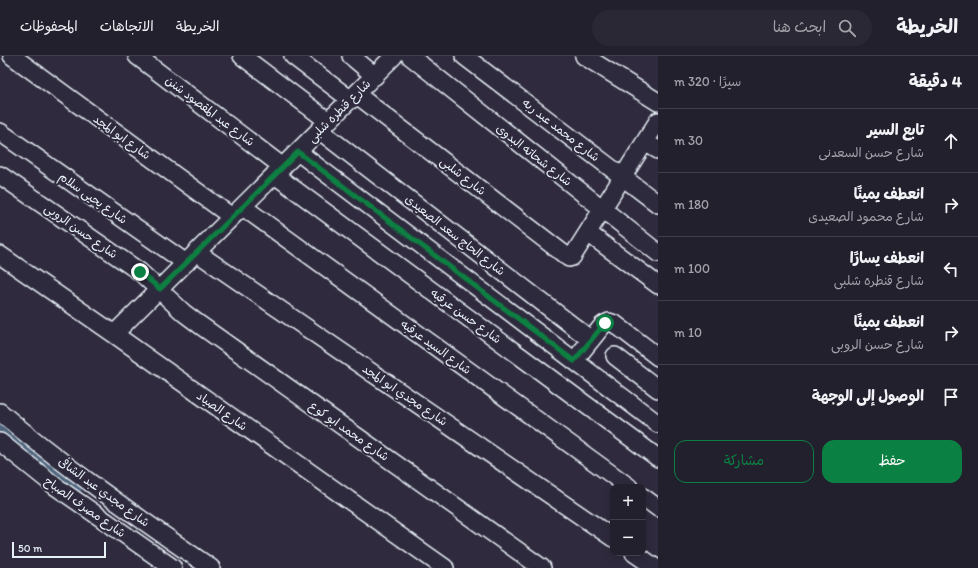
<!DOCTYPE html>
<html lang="ar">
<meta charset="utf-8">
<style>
:root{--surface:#23202e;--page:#2b2836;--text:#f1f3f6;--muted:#a3a3aa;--line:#403e4a;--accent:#0b8043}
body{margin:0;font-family:Itim,"Playpen Sans Arabic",sans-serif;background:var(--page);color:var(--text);direction:rtl}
.controls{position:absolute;right:12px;bottom:12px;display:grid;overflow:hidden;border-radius:8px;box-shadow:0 2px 10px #0003}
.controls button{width:36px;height:36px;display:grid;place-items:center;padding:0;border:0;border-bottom:1px solid var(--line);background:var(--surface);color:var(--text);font:20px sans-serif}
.scale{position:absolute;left:12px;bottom:10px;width:94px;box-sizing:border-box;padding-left:4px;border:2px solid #e8f1f8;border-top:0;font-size:11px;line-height:14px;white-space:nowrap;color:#e8f1f8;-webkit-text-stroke:3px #2f2a3d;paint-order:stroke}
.stop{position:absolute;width:12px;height:12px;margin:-9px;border:3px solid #0b8043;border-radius:50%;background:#fff}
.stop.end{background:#0b8043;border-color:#fff;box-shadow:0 1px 4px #0008}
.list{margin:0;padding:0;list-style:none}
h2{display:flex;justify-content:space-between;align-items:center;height:52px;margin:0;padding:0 16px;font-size:17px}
h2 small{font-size:13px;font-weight:400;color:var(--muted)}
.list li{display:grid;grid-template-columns:26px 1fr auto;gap:12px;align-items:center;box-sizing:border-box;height:64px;padding:0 16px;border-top:1px solid var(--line)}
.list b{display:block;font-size:15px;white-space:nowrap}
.list p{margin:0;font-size:13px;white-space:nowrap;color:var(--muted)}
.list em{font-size:13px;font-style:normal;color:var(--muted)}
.actions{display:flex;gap:8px;padding:12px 16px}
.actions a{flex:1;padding:9px 0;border:1px solid var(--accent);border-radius:12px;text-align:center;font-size:14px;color:var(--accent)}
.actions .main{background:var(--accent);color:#fff}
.icon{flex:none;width:22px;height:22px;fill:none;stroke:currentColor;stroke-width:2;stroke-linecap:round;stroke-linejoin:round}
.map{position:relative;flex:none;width:658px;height:512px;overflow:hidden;direction:ltr}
header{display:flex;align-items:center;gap:24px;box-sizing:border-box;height:56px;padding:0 20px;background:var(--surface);border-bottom:1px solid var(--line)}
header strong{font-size:19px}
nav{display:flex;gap:22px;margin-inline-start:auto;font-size:14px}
.search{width:280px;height:36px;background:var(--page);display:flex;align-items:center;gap:10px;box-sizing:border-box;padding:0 14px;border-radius:22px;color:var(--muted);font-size:15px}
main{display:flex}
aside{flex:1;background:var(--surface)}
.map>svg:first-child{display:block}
</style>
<header>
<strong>الخريطة</strong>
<div class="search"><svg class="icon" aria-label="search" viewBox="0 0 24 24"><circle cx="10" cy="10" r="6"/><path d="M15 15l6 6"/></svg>ابحث هنا</div>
<nav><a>الخريطة</a><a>الاتجاهات</a><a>المحفوظات</a></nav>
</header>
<main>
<aside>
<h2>4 دقيقة<small>سيرًا · 320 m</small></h2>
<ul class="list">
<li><svg class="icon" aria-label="ahead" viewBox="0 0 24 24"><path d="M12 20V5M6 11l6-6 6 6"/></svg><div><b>تابع السير</b><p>شارع حسن السعدنى</p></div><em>30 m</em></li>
<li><svg class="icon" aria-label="right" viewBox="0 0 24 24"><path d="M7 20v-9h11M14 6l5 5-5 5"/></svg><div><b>انعطف يمينًا</b><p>شارع محمود الصعيدى</p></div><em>180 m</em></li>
<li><svg class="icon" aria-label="left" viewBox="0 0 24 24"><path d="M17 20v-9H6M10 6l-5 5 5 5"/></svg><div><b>انعطف يسارًا</b><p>شارع قنطره شلبى</p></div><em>100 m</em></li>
<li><svg class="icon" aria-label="right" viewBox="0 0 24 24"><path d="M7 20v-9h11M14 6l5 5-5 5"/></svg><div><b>انعطف يمينًا</b><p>شارع حسن الروبى</p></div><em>10 m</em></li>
<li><svg class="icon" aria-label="arrive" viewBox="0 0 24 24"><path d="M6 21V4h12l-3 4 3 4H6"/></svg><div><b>الوصول إلى الوجهة</b></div></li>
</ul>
<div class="actions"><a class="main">حفظ</a><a>مشاركة</a></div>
</aside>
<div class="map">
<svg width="658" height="512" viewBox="0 0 658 512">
<rect width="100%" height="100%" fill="#2f2a3d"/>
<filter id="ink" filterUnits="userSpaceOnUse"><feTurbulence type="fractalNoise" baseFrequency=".025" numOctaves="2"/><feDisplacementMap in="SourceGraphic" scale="8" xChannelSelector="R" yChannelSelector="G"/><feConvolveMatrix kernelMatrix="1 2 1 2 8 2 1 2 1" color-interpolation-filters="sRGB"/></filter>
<g filter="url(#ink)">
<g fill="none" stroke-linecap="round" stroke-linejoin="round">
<path stroke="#50657c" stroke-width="13" d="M0,371L61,424L75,434"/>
<defs>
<path id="minor" d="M12,0L232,161
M137,0L283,111
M242,0L328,65
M293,0L351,44
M351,0L375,20
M410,0L658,197
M464,0L658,148
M584,0L658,46
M356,38L569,202L572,201L574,198L658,65
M319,74L591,284
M0,76L186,207
M645,86L658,94
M298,96L658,368
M0,119L140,216L184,257L200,269L542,512
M275,119L658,402
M243,151L629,431
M588,177L658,229
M196,196L613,482
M0,199L114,278L445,512
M114,278L394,0
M615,300L658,333
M574,305L603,269L609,266L615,268L658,301
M0,356C67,413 139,462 211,512
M0,386L55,430L173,512
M643,441L658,452
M634,497L656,512"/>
</defs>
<use href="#minor" stroke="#e8f1f8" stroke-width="20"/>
<use href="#minor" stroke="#2f2a3d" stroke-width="17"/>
</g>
</g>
<g fill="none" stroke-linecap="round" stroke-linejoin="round" filter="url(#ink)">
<path stroke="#0b8043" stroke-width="5" d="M140,216L160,233L298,96L574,305L605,267"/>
</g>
<g text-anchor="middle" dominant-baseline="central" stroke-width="4" stroke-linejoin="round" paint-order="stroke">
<g font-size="12" fill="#e8f1f8" stroke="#2f2a3d">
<text transform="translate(210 55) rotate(37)">شارع عبد المقصود شنن</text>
<text transform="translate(339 55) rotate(-45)">شارع قنطره شلبى</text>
<text transform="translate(561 74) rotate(38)">شارع محمد عبد ربه</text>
<text transform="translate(122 81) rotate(36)">شارع ابو المجد</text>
<text transform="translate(534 99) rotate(38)">شارع شحاته البدوى</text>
<text transform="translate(463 120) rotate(38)">شارع شلبى</text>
<text transform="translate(93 142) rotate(35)">شارع يحيى سلام</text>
<text transform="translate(81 175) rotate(35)">شارع حسن الروبى</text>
<text transform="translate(455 179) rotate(38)">شارع الحاج سعد الصعيدى</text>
<text transform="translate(466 260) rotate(36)">شارع حسن عرقبه</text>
<text transform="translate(436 291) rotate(36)">شارع السيد عرقبه</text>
<text transform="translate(405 339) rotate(34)">شارع مجدي ابو المجد</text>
<text transform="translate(222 355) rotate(35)">شارع الصياد</text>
<text transform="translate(349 375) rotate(35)">شارع محمد ابو كوع</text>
<text transform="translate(104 436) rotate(36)">شارع مجدي عبد الشافى</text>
<text transform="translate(85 451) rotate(35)">شارع مصرف الصباح</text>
</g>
</g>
</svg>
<div class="controls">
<button>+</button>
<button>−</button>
</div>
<div class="scale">50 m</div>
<div class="stop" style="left:605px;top:267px"></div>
<div class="stop end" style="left:140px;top:216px"></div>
</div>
</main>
